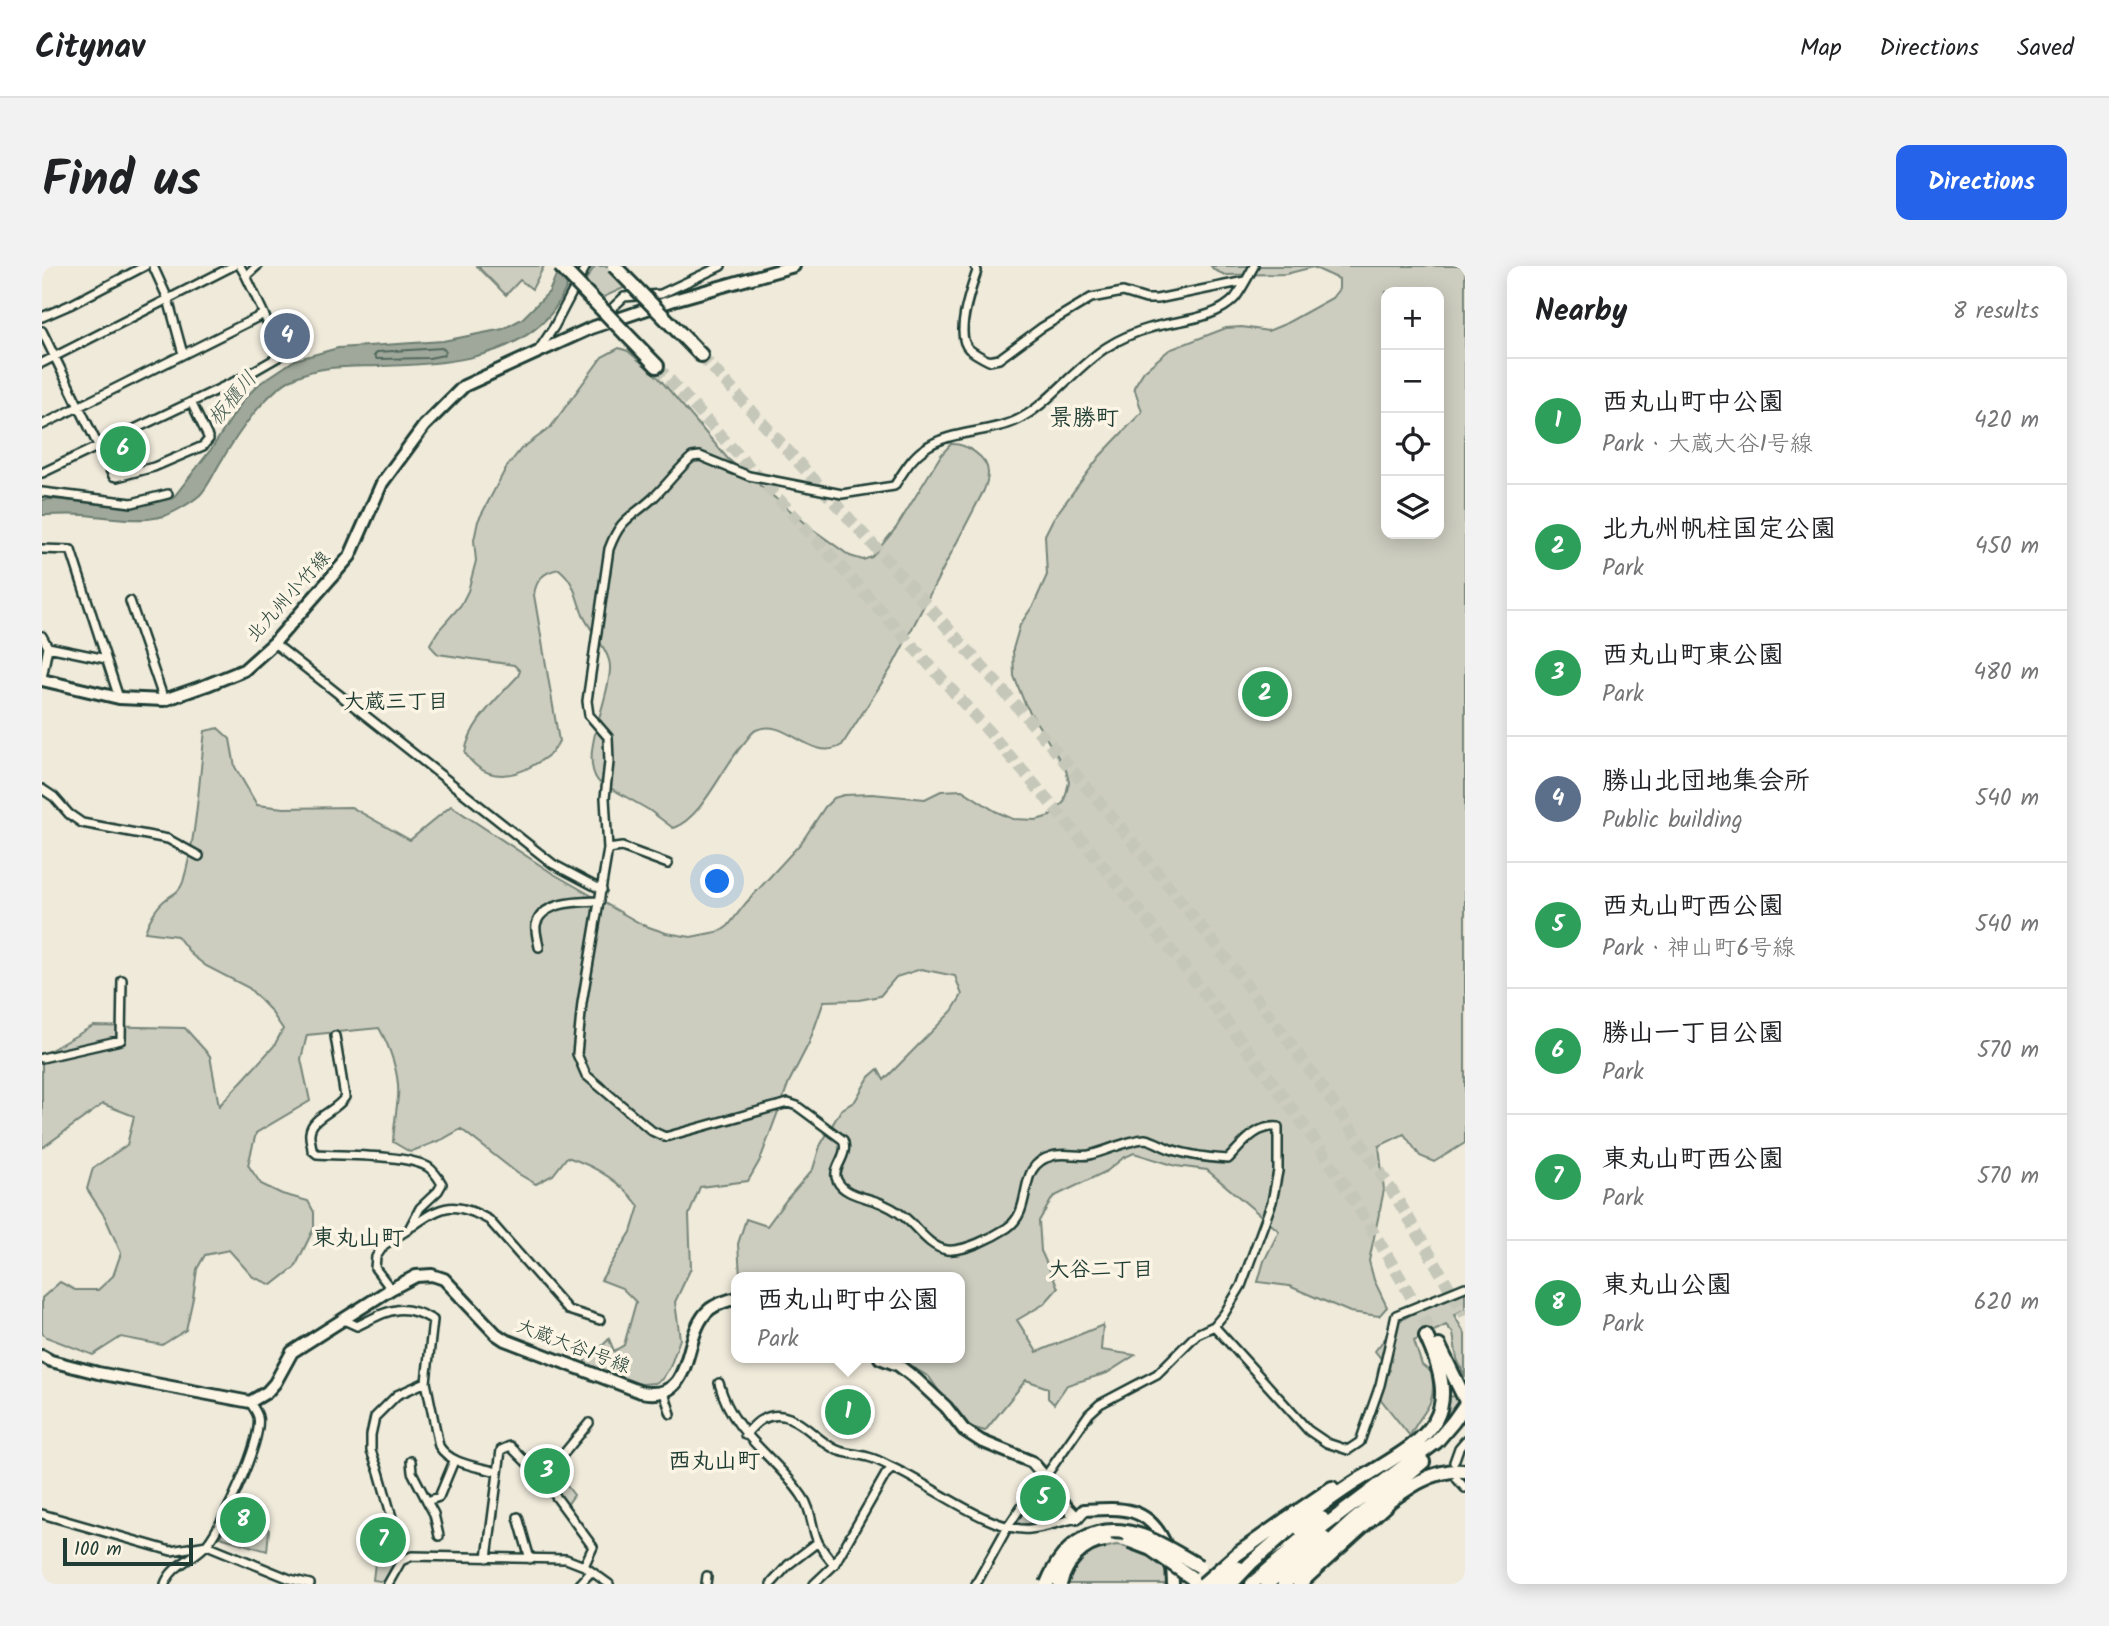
<!DOCTYPE html>
<meta charset="utf-8">
<style>
:root{--surface:#fff;--page:#f2f2f2;--text:#202124;--muted:#757577;--line:#e0e0e0;--accent:#2563eb}
body{margin:0;font-family:Kalam,"Klee One",sans-serif;background:var(--page);color:var(--text)}
.controls{position:absolute;right:21px;top:21px;display:grid;overflow:hidden;border-radius:14px;box-shadow:0 4px 18px #0003}
.controls button{width:63px;height:63px;display:grid;place-items:center;padding:0;border:0;border-bottom:2px solid var(--line);background:var(--surface);color:var(--text);font:35px sans-serif}
.scale{position:absolute;left:21px;bottom:18px;width:130px;box-sizing:border-box;padding-left:7px;border:4px solid #1f3d34;border-top:0;font-size:19px;line-height:24px;white-space:nowrap;color:#1f3d34;-webkit-text-stroke:5px #fcf5e5;paint-order:stroke}
.you{position:absolute;left:676px;top:616px;width:24px;height:24px;margin:-18px;border:5px solid #fff;border-radius:50%;background:#1a73e8;box-shadow:0 0 0 10px #1a73e833}
.badge{display:grid;place-items:center;width:46px;height:46px;border-radius:50%;background:var(--accent);color:#fff;font-size:23px;font-weight:700}
.pin{position:absolute;translate:-50% -50%;border:4px solid #fff;box-shadow:0 2px 7px #0006}
.popup{position:absolute;left:689px;top:1006px;width:234px;height:91px;box-sizing:border-box;display:grid;place-content:center;border-radius:14px;background:var(--surface);filter:drop-shadow(0 2px 5px #0005);font-size:23px;white-space:nowrap;color:var(--muted)}
.popup b{font-size:26px;color:var(--text)}
.popup::after{content:'';position:absolute;left:50%;top:100%;margin-left:-14px;border:14px solid transparent;border-top-color:var(--surface)}
.list{margin:0;padding:0;list-style:none}
h2{display:flex;justify-content:space-between;align-items:center;height:91px;margin:0;padding:0 28px;font-size:30px}
h2 small{font-size:23px;font-weight:400;color:var(--muted)}
.list li{display:grid;grid-template-columns:46px 1fr auto;gap:21px;align-items:center;box-sizing:border-box;height:126px;padding:0 28px;border-top:2px solid var(--line)}
.list b{display:block;font-size:26px;white-space:nowrap}
.list p{margin:0;font-size:23px;white-space:nowrap;color:var(--muted)}
.list em{font-size:23px;font-style:normal;color:var(--muted)}
.icon{flex:none;width:38px;height:38px;fill:none;stroke:currentColor;stroke-width:2;stroke-linecap:round;stroke-linejoin:round}
.map{position:relative;flex:none;width:1423px;height:1318px;overflow:hidden;border-radius:14px}
header{display:flex;align-items:center;gap:42px;box-sizing:border-box;height:98px;padding:0 35px;background:var(--surface);border-bottom:2px solid var(--line)}
header strong{font-size:33px}
nav{display:flex;gap:38px;margin-inline-start:auto;font-size:24px}
.intro{display:flex;align-items:center;justify-content:space-between;box-sizing:border-box;height:168px;padding:0 42px}
h1{margin:0;font-size:49px}
.button{padding:18px 32px;border-radius:14px;background:var(--accent);color:#fff;font-size:24px;font-weight:700}
main{display:flex;gap:42px;padding:0 42px}
aside{flex:1;background:var(--surface);border-radius:14px;box-shadow:0 4px 18px #0003}
.map>svg:first-child{display:block}
</style>
<header>
<strong>Citynav</strong>
<nav><a>Map</a><a>Directions</a><a>Saved</a></nav>
</header>
<div class="intro"><h1>Find us</h1><a class="button">Directions</a></div>
<main>
<div class="map">
<svg width="1423" height="1318" viewBox="0 0 1423 1318">
<rect width="100%" height="100%" fill="#efeada"/>
<filter id="ink" filterUnits="userSpaceOnUse"><feTurbulence type="fractalNoise" baseFrequency=".0143" numOctaves="2"/><feDisplacementMap in="SourceGraphic" scale="14" xChannelSelector="R" yChannelSelector="G"/><feConvolveMatrix kernelMatrix="1 2 1 2 8 2 1 2 1" color-interpolation-filters="sRGB"/></filter>
<g filter="url(#ink)">
<path fill="#cccdbf" stroke="#76857a" stroke-width="2" fill-rule="evenodd" d="M435,0H502L490,23L478,14L464,29Z
M553,0H579L597,15L544,39L534,29Z
M1169,0H1423V877L1392,896L1378,890L1362,868L1337,880L1342,924L1327,995L1332,1014L1345,1041L1337,1050L1308,1046L1247,1020L1216,1016L1222,995L1237,965L1165,904L1134,900L1092,887L1081,892L1065,905L1011,931L997,955L999,985L1016,1022L1002,1038L975,1054L995,1086L1061,1059L1059,1084L1093,1089L1065,1107L1025,1119L1012,1138L1006,1132V1122L984,1114L943,1165L926,1160L909,1142L887,1111L856,1092H918V1011H698L696,978L704,953L725,960L745,933L771,903L778,880L799,844L813,835L827,811L836,803L842,814L910,745L920,729L913,710L879,703L854,711L838,730L817,734L782,735L767,777L747,816L718,894L706,915L658,921L647,949L649,1002L633,1036L638,1073L628,1101L620,1113L613,1117L600,1118L579,1114L542,1099L546,1084L554,1086L567,1073L572,1085L582,1079L594,1036L580,1022L559,1014L589,966L597,940C579,916 553,900 525,891L511,909L494,918L475,907L419,863L401,873L368,886L351,876C352,861 354,847 356,831C358,809 348,781 337,762L265,769L259,793L268,835L214,867L206,899L219,918L240,928L266,935L272,946V962L253,1001L230,1019L211,1011L187,984L163,989L155,1003L151,1032L144,1064L120,1079L79,1071L51,1089L4,1071L0,1067V1032L18,1016L33,1024H56L71,1010L79,987L63,951L45,923L51,902L85,879L92,850L61,838L0,882V789L51,760L143,762L168,790L177,840L232,780L241,763L228,744L207,722L164,700L150,689L135,670L103,666C106,656 114,641 123,634C132,627 137,627 141,616C155,569 157,513 163,465L176,462L188,473L193,501L215,539L242,542L309,541L368,574L409,540L510,607L601,659L624,667L649,671L679,665L686,660L704,637L759,577L783,541L792,532L802,529L830,528L883,533L899,525L920,524L953,545L971,553L994,554L1008,550L1022,536L1027,516L1024,504L983,438L972,410L971,383L978,359L992,338L1005,309L1003,269L1011,253L1058,190L1100,146L1092,121L1102,105L1127,84L1184,62L1200,61L1226,65L1243,58L1290,32L1297,23V13L1271,1L1244,8L1183,9L1172,4ZM1344,26H1397V268H1344Z
M577,82L586,85L616,111L686,193L773,265L808,290L821,294L830,291L854,262L899,189L909,178C923,177 946,191 946,207C946,212 944,219 942,224L850,401L800,479C769,498 744,450 714,464C710,466 706,472 703,476C681,499 661,552 631,562L607,544L556,515C536,489 569,432 568,401C568,385 548,365 541,349C533,330 534,317 517,303C502,306 494,313 492,329L517,475C511,488 502,493 490,500C465,514 440,513 423,487C427,457 456,432 476,410L478,405L472,399L396,388L391,383L388,378L396,365L419,339L426,325L434,295L432,274L436,255L464,202L479,183L508,162L560,91Z
M93,168L100,184L70,197L62,182Z
M1423,1022V1043L1412,1049L1423,1068V1111L1415,1093L1411,1067L1404,1059L1372,1075L1380,1099L1390,1107C1395,1143 1380,1143 1368,1170L1333,1126L1348,1104L1333,1085L1357,1055L1390,1037Z
M1413,1130L1418,1139L1397,1166L1394,1162L1405,1131Z
M797,1134L821,1145L817,1157L792,1146Z
M497,1184L532,1229L525,1239L506,1214L489,1197Z
M1002,1219L1019,1242C1010,1255 994,1257 979,1259L975,1255L997,1221Z
M192,1239L207,1244L227,1264L225,1285L178,1271Z
M346,1257L354,1293L344,1316L331,1314L334,1288L330,1260Z
M1074,1279C1099,1282 1108,1286 1127,1303L1129,1318H1024C1032,1290 1047,1285 1074,1279Z"/>
<path fill="#9fa89a" stroke="#6c7d71" stroke-width="2" d="M518,0H534C526,17 519,37 506,51C466,95 393,99 338,100C309,101 281,99 254,111C223,125 195,169 178,197C172,207 166,221 158,229C150,236 132,247 122,250C97,257 68,251 42,249C28,248 14,249 0,249V234L10,233L89,240L131,232L170,182L202,133L217,118L253,94L296,82L401,75L461,63L480,53L507,26Z"/>
<g fill="none" stroke-linecap="round" stroke-linejoin="round">
<path stroke="#52685d" stroke-width="2" d="M400,82L404,85L402,89L387,92L335,93L332,90L335,86Z"/>
<path stroke="#6c7d71" stroke-width="2.5" d="M1422,1184L1423,1183"/>
<path stroke="#c5c7b9" stroke-width="12" stroke-dasharray="12 6" stroke-linecap="butt" d="M659,89C889,344 1127,595 1321,880C1358,935 1390,992 1423,1049
M615,100C805,309 1001,514 1172,740C1214,794 1256,849 1294,906C1328,959 1359,1013 1390,1067"/>
<defs>
<path id="street" d="M111,0L126,33L141,88
M198,0L204,10
M933,0L935,5C929,23 912,69 927,83C933,88 941,92 947,95L957,93L999,62L1049,32L1081,26L1104,33H1115L1203,15
M564,48L582,31L619,28L679,0
M0,51L30,38L103,0
M0,65L71,210L75,211L112,201L161,180L167,173L149,136
M496,85L512,61L544,0
M0,97L191,0
M0,159L222,48
M0,207L198,113L238,90L222,48L204,10L215,0
M0,226L90,237L126,228
M0,283L29,284L77,432
M88,335L122,434
M0,370L6,381L0,412
M232,377L511,598L560,624
M6,381L64,393
M0,523L12,531L27,548L40,557L126,573L157,590
M566,583L580,581L626,598
M497,681C496,675 493,665 494,659C500,634 540,636 558,635
M293,770L303,831C295,845 269,851 268,867C267,872 270,879 270,884L275,888C303,890 363,888 386,901C392,905 396,911 400,918L396,925L378,942L367,963L342,979L334,991L333,1002L349,1023
M0,792L79,774L80,714
M371,960C401,938 413,935 447,954L526,1044L558,1054
M302,1054L315,1060C346,1045 358,1035 391,1054L384,1116L397,1180C409,1199 435,1200 455,1206
M1172,1060L1266,1164L1285,1177L1306,1184L1318,1176L1338,1119L1354,1049L1423,1021
M677,1117C691,1170 732,1188 760,1230C770,1243 769,1262 776,1276C780,1284 787,1292 792,1299
M622,1127L629,1148
M703,1169C708,1164 713,1157 719,1154C750,1137 770,1173 795,1184C804,1188 816,1188 826,1191C835,1193 843,1198 851,1202
M369,1195L370,1206L385,1235
M1412,1196L1417,1182L1423,1175
M1003,1211L1047,1148L1058,1138L1115,1108L1155,1068L1172,1060L1182,1048L1199,1020L1230,936L1236,905V861C1213,859 1201,878 1186,893C1167,892 1146,889 1128,883C1120,880 1111,874 1103,873C1089,873 1062,886 1047,889C1035,891 1022,886 1010,890C972,900 994,942 965,962C951,971 922,986 905,984C890,982 878,966 868,956C861,949 850,942 841,938C827,931 802,930 795,914C789,902 808,889 801,874L755,840L746,837L623,871L610,865L544,809L535,788L540,737L566,583L563,532L567,496L566,471L547,449L545,435L567,283C579,251 588,253 611,232C625,219 636,203 650,191L658,190L707,210L800,228L852,220C861,207 869,192 882,183C905,165 946,167 973,155C1005,141 1033,101 1065,81C1078,73 1093,66 1108,62C1135,54 1173,54 1193,32C1200,23 1206,11 1212,0
M501,1213L547,1157
M1415,1213L1423,1222
M0,1248L129,1285L165,1279L248,1313L268,1318
M476,1251L488,1293
M397,1270L392,1248L385,1235L397,1231L412,1195
M445,1292L459,1184L468,1180L501,1213L551,1281L542,1300
M359,1295L351,1255L337,1206L329,1185V1169L333,1151L355,1129L384,1116
M123,1318C130,1298 153,1293 166,1277C181,1258 221,1173 216,1151C215,1146 210,1140 208,1136
M346,1318L359,1295L370,1290L524,1293L542,1300L567,1318
M538,1318L549,1306
M664,1318L665,1310
M729,1318L746,1299L776,1276
M772,1318L792,1299L844,1208L851,1202C888,1218 950,1267 988,1263C1003,1262 1020,1255 1035,1252
M934,1318L965,1262L987,1229"/>
<path id="secondary" d="M0,1090L9,1095L56,1107L208,1136L225,1126L233,1117L250,1086L349,1023L374,1010L390,1009L402,1013L454,1068L463,1074L599,1126C656,1137 638,1067 668,1043C676,1037 685,1035 694,1032
M838,1092L856,1099L874,1113L904,1141L922,1164L939,1175L990,1196L1003,1211L1015,1231L1035,1252L1042,1244C1078,1242 1104,1239 1122,1275C1128,1288 1131,1303 1131,1318"/>
<path id="primary" d="M0,414L77,432L122,434L165,419L202,404L232,377L308,290L340,217L382,160L422,120L549,62L635,33L752,0"/>
<path id="highway" d="M629,58L659,89
M584,68L615,100
M1397,1080L1423,1133
M1341,1240C1365,1222 1392,1202 1423,1205
M1243,1254L1290,1222
M1249,1262C1272,1245 1295,1227 1320,1212C1387,1171 1423,1154 1384,1070
M1224,1287L1280,1252
M1210,1318L1240,1292L1394,1176L1411,1156L1423,1139
M1225,1318L1282,1272
M1242,1318L1312,1254L1381,1196
M1257,1318L1347,1236"/>
</defs>
<use href="#street" stroke="#1f3d34" stroke-width="12"/>
<use href="#secondary" stroke="#1f3d34" stroke-width="16"/>
<use href="#primary" stroke="#1f3d34" stroke-width="16"/>
<use href="#highway" stroke="#1f3d34" stroke-width="18"/>
<use href="#street" stroke="#fcf5e5" stroke-width="7"/>
<use href="#secondary" stroke="#fcf5e5" stroke-width="10"/>
<use href="#primary" stroke="#fcf5e5" stroke-width="10"/>
<use href="#highway" stroke="#fcf5e5" stroke-width="12"/>
<defs>
<path id="highway-bridge" d="M518,0L584,68
M572,0L629,58
M1088,1275L1109,1283L1150,1312
M1005,1318C1022,1276 1054,1255 1100,1270C1120,1277 1139,1290 1157,1300
M1018,1318C1024,1297 1039,1277 1063,1274
M1161,1318L1194,1289L1243,1254
M1175,1318L1197,1302
M1189,1318L1209,1297L1249,1262"/>
</defs>
<use href="#highway-bridge" stroke="#1f3d34" stroke-width="18" stroke-linecap="butt"/>
<use href="#highway-bridge" stroke="#fcf5e5" stroke-width="12"/>
</g>
</g>
<g text-anchor="middle" dominant-baseline="central" stroke-width="7" stroke-linejoin="round" paint-order="stroke">
<g font-size="19" fill="#1f3d34" stroke="#fcf5e5">
<text transform="translate(247 331) rotate(-48)">北九州小竹線</text>
<text transform="translate(531 1081) rotate(21)">大蔵大谷1号線</text>
</g>
<g font-size="21" font-style="italic" fill="#455d53" stroke="#fcf5e5">
<text transform="translate(191 133) rotate(-50)">板櫃川</text>
</g>
<g font-size="21" font-weight="bold" fill="#1f3d34" stroke="#fcf5e5">
<text x="354" y="436">大蔵三丁目</text>
<text x="1059" y="1004">大谷二丁目</text>
</g>
<g font-size="23" font-weight="bold" fill="#1f3d34" stroke="#fcf5e5">
<text x="1042" y="153">景勝町</text>
<text x="316" y="973">東丸山町</text>
<text x="672" y="1196">西丸山町</text>
</g>
</g>
</svg>
<div class="controls">
<button>+</button>
<button>−</button>
<button><svg class="icon" aria-label="locate" viewBox="0 0 24 24"><circle cx="12" cy="12" r="6"/><path d="M12 2v4M12 18v4M2 12h4M18 12h4"/></svg></button>
<button><svg class="icon" aria-label="layers" viewBox="0 0 24 24"><path d="M12 4l9 5-9 5-9-5zM3 14l9 5 9-5"/></svg></button>
</div>
<div class="scale">100 m</div>
<div class="you"></div>
<div class="pin badge" style="left:806px;top:1146px;background:#2e9e5b">1</div>
<div class="popup"><b>西丸山町中公園</b>Park</div>
<div class="pin badge" style="left:1223px;top:428px;background:#2e9e5b">2</div>
<div class="pin badge" style="left:505px;top:1205px;background:#2e9e5b">3</div>
<div class="pin badge" style="left:245px;top:70px;background:#5c6f8a">4</div>
<div class="pin badge" style="left:1001px;top:1232px;background:#2e9e5b">5</div>
<div class="pin badge" style="left:81px;top:183px;background:#2e9e5b">6</div>
<div class="pin badge" style="left:341px;top:1274px;background:#2e9e5b">7</div>
<div class="pin badge" style="left:201px;top:1254px;background:#2e9e5b">8</div>
</div>
<aside>
<h2>Nearby<small>8 results</small></h2>
<ul class="list">
<li><span class="badge" style="background:#2e9e5b">1</span><div><b>西丸山町中公園</b><p>Park · 大蔵大谷1号線</p></div><em>420 m</em></li>
<li><span class="badge" style="background:#2e9e5b">2</span><div><b>北九州帆柱国定公園</b><p>Park</p></div><em>450 m</em></li>
<li><span class="badge" style="background:#2e9e5b">3</span><div><b>西丸山町東公園</b><p>Park</p></div><em>480 m</em></li>
<li><span class="badge" style="background:#5c6f8a">4</span><div><b>勝山北団地集会所</b><p>Public building</p></div><em>540 m</em></li>
<li><span class="badge" style="background:#2e9e5b">5</span><div><b>西丸山町西公園</b><p>Park · 神山町6号線</p></div><em>540 m</em></li>
<li><span class="badge" style="background:#2e9e5b">6</span><div><b>勝山一丁目公園</b><p>Park</p></div><em>570 m</em></li>
<li><span class="badge" style="background:#2e9e5b">7</span><div><b>東丸山町西公園</b><p>Park</p></div><em>570 m</em></li>
<li><span class="badge" style="background:#2e9e5b">8</span><div><b>東丸山公園</b><p>Park</p></div><em>620 m</em></li>
</ul>
</aside>
</main>
